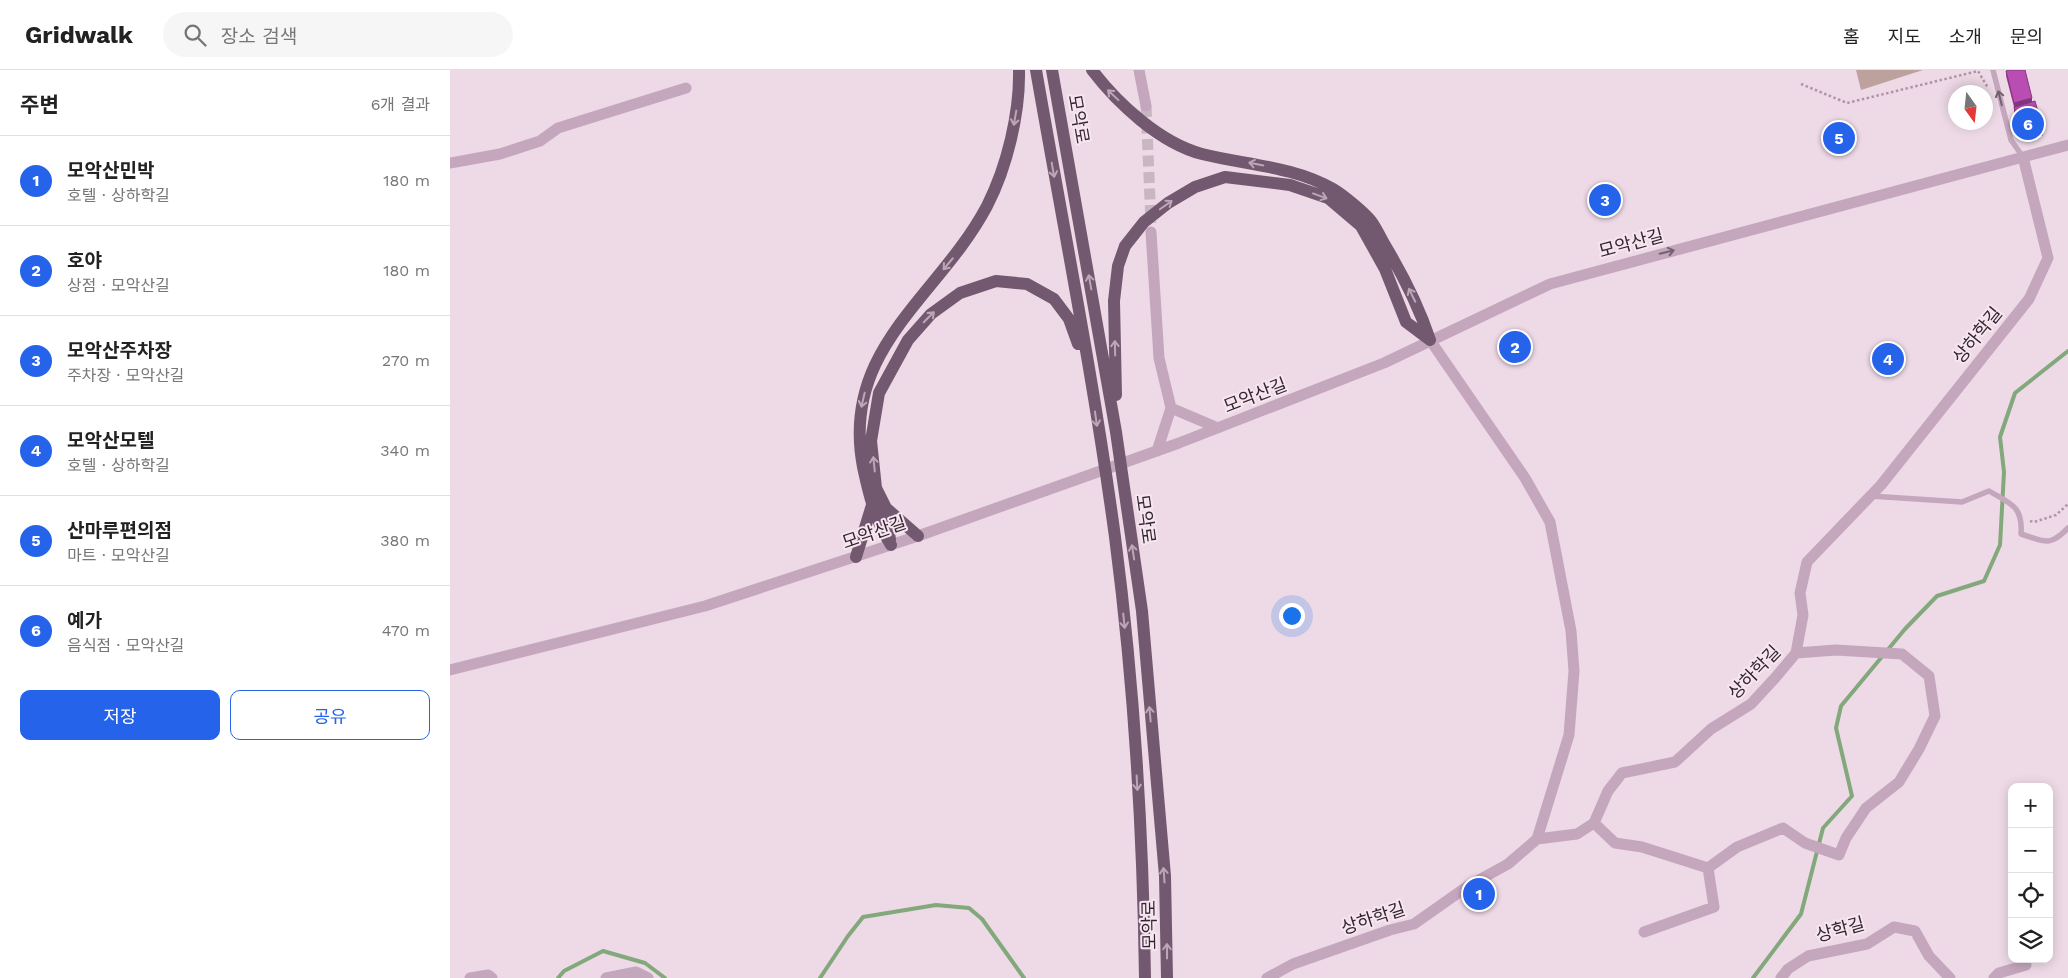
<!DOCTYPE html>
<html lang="ko">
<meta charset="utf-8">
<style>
:root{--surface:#fff;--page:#f6f6f6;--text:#222;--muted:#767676;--line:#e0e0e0;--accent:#2563eb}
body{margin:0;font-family:"Work Sans","Noto Sans KR",sans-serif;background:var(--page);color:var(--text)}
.controls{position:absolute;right:15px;bottom:15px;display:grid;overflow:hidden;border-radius:10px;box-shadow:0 2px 12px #0003}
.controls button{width:45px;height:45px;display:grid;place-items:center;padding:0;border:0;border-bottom:1px solid var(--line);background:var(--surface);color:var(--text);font:25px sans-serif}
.compass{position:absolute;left:1498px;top:15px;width:45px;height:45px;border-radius:50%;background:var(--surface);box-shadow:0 2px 12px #0003;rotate:165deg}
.you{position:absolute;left:841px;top:545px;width:18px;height:18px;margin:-12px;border:4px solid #fff;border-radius:50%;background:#1a73e8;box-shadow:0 0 0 8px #1a73e833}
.badge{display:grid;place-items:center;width:32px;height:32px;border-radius:50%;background:var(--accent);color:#fff;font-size:16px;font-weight:700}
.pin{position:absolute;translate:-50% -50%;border:2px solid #fff;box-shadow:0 1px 5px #0006}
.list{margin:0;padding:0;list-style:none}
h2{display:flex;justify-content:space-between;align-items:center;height:65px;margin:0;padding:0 20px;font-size:21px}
h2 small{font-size:16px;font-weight:400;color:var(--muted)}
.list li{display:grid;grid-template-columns:32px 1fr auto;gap:15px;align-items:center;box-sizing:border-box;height:90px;padding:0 20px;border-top:1px solid var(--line)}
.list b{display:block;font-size:19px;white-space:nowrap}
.list p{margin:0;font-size:16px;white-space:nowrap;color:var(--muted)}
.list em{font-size:16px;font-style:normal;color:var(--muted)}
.actions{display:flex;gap:10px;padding:15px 20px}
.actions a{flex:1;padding:11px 0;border:1px solid var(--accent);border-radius:10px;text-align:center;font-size:18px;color:var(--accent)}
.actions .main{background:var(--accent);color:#fff}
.icon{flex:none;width:28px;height:28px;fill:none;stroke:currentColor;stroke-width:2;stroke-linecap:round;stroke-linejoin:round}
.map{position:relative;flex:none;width:1618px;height:908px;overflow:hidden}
header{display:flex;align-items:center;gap:30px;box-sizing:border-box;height:70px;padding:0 25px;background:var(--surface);border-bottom:1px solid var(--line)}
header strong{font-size:24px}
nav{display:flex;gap:28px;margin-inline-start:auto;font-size:18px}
.search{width:350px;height:45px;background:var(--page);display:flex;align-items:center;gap:12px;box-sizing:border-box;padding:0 18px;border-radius:28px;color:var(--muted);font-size:19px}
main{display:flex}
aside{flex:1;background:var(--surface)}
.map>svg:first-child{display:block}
</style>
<header>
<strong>Gridwalk</strong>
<div class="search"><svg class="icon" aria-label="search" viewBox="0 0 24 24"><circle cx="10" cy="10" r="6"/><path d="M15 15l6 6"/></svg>장소 검색</div>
<nav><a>홈</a><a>지도</a><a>소개</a><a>문의</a></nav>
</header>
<main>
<aside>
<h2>주변<small>6개 결과</small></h2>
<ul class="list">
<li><span class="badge">1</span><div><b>모악산민박</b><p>호텔 · 상하학길</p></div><em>180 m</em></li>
<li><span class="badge">2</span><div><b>호야</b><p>상점 · 모악산길</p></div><em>180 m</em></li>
<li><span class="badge">3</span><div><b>모악산주차장</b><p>주차장 · 모악산길</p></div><em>270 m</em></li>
<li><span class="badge">4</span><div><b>모악산모텔</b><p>호텔 · 상하학길</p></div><em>340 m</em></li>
<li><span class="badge">5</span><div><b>산마루편의점</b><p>마트 · 모악산길</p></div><em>380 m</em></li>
<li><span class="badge">6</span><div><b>예가</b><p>음식점 · 모악산길</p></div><em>470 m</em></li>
</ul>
<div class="actions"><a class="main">저장</a><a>공유</a></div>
</aside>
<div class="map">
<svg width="1618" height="908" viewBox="0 0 1618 908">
<rect width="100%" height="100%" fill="#eedae7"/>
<path fill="#bca19c" d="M1406,0H1473L1411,20Z"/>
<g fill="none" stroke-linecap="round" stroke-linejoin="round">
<path stroke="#82a87c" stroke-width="4" d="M108,908L114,901L153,881L195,893L215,908
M370,908L398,866L413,847L486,835L519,838L532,849L574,908
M1303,908L1351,844L1373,758L1402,726L1386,658L1391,636L1455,559L1487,526L1534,511L1550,475L1554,402L1550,367L1565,323L1618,281"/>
<path stroke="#c8b6c3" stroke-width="11" stroke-dasharray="11 5.5" stroke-linecap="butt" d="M696,36L701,153"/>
<path stroke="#b192a9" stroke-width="2.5" stroke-dasharray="2.5 2.5" stroke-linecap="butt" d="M1351,14L1397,33L1528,1L1538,18
M1580,451L1584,452L1606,445L1618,434"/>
<path stroke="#c5a7bd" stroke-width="5.5" d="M1543,0L1561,70L1573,87
M1420,426L1512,432L1539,421C1561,434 1573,436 1571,464C1594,471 1599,478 1618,458"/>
<path stroke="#c5a7bd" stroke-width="11" d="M689,0L696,36
M0,93L50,84L90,71L108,58L236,18
M701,162L709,288L721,338L707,381
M980,270L1075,408L1100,452L1121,561L1124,601L1119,665L1087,769
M721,338L768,358
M0,600L255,536L468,466L729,373L934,293L1100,214L1618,75
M1144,753L1165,773L1192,777L1258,798L1287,777L1333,758L1355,773L1389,785L1396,768L1416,738L1449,712L1469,679L1485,646L1479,606L1452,584L1386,580L1346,583
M1194,862L1264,837L1258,798
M20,908L38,905L42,908
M156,908L186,902L198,908
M817,908L843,894L940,860L964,854L1018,816L1058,794L1087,769L1127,764L1144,753L1158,721L1172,703L1225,692L1261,659L1301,634L1325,608L1346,583L1353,545L1350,523L1357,492L1431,415L1579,229L1598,188L1573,87
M1331,908L1338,899L1358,886L1417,874L1444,857L1465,861L1479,886L1500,908
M1544,908L1549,903L1576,895"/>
<path stroke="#73596f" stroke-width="12" d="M586,0C613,155 644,311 665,467C684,613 693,761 695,908
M602,0L666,362L692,541L715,806L717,908
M642,0C667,33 710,73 752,84C796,95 843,96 883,119C893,125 914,142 921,151C927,159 931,169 936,177C954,207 969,237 980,270
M666,325L664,231L668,196L675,176L694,152L718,133L745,117L775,107L840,115L878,128L911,156L935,199L956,252L980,270
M436,438L468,466
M440,470L436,438L426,418L421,371L429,323L458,270L481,244L510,223L546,211L577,214L604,229L619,249L628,274
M441,475C425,450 419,425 413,397C390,278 489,227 537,136C557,97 570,43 569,0
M406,487L422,435"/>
</g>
<path fill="#9f4299" d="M1556,1L1582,32L1593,65L1572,71L1564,42V37L1556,6Z"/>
<path fill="#82367d" d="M1582,28V33L1564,38V33Z
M1593,60V65L1572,71V66Z"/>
<path fill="#b94db2" stroke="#82367d" d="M1560,0H1575L1582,28L1564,33L1556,1Z
M1585,31L1593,60L1572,66L1564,37Z"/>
<defs><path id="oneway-shaft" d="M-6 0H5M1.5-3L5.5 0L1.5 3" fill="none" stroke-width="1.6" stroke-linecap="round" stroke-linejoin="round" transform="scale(1.25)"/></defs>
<g stroke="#bca7b6">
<use href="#oneway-shaft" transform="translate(663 25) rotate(-137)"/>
<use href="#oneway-shaft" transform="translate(565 48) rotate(100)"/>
<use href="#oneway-shaft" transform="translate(806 94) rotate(-169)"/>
<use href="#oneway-shaft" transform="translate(603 100) rotate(80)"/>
<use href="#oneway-shaft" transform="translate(870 126) rotate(20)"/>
<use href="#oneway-shaft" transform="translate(716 135) rotate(-35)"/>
<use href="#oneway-shaft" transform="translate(498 194) rotate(130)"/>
<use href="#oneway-shaft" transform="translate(640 212) rotate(-100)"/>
<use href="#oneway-shaft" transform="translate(962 225) rotate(-116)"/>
<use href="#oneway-shaft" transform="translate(479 247) rotate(-45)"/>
<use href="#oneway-shaft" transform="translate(665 278) rotate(-91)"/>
<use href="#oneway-shaft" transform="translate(413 330) rotate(103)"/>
<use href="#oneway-shaft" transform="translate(646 349) rotate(82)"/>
<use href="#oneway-shaft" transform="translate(424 394) rotate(-96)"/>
<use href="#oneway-shaft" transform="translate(683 482) rotate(-99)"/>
<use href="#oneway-shaft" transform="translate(674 551) rotate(84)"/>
<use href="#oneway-shaft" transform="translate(700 644) rotate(-95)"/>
<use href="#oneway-shaft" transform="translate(687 713) rotate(87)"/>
<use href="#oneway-shaft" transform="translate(714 805) rotate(-94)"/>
<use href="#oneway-shaft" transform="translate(717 881) rotate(-90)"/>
</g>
<g stroke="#746170">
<use href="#oneway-shaft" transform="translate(1550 28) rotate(-104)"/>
<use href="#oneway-shaft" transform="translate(1217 182) rotate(-14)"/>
</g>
<g text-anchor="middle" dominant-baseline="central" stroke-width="4" stroke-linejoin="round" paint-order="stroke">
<g font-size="18" fill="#322731" stroke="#f7e6f0">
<text transform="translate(629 49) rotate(80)">모악로</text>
<text transform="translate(1181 173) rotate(-15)">모악산길</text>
<text transform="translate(1527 265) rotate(-51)">상하학길</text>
<text transform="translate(805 325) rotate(-21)">모악산길</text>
<text transform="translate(696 449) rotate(82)">모악로</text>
<text transform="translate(424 462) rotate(-19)">모악산길</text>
<text transform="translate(1304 602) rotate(-46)">상하학길</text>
<text transform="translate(923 848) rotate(-18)">상하학길</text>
<text transform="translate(699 855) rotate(-91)">모악로</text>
<text transform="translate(1390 859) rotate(-15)">상학길</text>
</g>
</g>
</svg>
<div class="controls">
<button>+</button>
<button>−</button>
<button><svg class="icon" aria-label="locate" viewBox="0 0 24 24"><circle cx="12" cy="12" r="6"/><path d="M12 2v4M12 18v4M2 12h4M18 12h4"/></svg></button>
<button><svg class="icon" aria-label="layers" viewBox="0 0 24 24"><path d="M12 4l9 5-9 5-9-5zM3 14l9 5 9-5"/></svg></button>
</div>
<svg class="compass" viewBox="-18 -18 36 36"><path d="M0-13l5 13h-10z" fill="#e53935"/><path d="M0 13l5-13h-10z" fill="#767676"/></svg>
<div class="you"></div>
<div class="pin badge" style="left:1029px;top:824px">1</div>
<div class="pin badge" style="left:1065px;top:277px">2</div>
<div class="pin badge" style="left:1155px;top:130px">3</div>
<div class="pin badge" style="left:1438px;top:289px">4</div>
<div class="pin badge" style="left:1389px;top:68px">5</div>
<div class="pin badge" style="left:1578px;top:54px">6</div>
</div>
</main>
